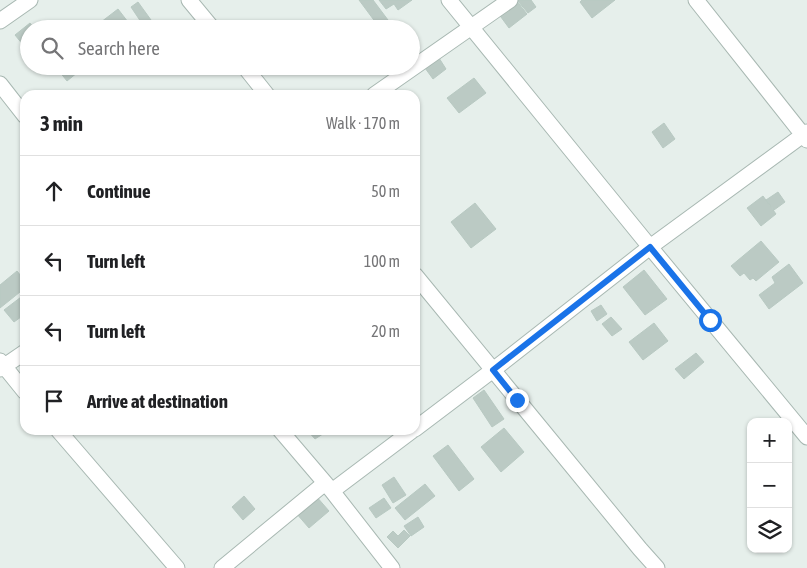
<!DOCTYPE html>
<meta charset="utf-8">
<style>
:root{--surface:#fff;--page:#f6f6f6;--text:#202124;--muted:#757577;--line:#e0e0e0}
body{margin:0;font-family:"Asap Condensed",sans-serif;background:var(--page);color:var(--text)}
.controls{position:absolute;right:15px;bottom:15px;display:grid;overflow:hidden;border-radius:10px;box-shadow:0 1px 4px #0004}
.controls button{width:45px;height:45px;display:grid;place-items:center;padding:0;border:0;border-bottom:1px solid var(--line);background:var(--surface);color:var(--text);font:25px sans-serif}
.stop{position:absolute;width:15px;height:15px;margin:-11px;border:4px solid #1a73e8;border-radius:50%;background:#fff}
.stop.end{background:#1a73e8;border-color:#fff;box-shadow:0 1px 5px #0008}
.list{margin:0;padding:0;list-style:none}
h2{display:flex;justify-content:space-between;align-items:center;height:65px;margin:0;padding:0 20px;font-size:21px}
h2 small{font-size:16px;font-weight:400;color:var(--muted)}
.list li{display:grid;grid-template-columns:32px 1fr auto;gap:15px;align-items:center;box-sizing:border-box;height:70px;padding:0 20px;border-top:1px solid var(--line)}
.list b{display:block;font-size:19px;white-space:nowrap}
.list em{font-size:16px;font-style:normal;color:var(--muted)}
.icon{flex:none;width:28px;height:28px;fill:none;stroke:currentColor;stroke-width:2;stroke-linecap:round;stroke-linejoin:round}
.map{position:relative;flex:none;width:807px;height:568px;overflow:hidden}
.search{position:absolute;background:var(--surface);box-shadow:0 1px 4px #0004;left:20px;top:20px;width:400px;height:55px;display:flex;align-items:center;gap:12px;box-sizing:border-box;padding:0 18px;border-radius:28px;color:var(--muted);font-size:19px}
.panel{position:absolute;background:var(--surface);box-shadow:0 1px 4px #0004;left:20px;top:90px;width:400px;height:345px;border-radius:15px}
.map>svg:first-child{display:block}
</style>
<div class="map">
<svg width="807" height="568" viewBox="0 0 807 568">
<rect width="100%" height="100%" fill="#e6efeb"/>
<path fill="#bbcac4" stroke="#b8c9c2" d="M359,0H373L388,20L379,27Z
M379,0H412L398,10L394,4L386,9Z
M516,0L527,14L509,28L498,13Z
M517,0H531L536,7L528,13Z
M582,0H615L592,18L580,2Z
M138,2L151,20L143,25L131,7Z
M118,9L128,22L120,29H92Z
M30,23L35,29H29V42L24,46L15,35Z
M439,58L446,69L433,79L425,68Z
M55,66H81L83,68L67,81Z
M474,78L486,93L459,113L447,98Z
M664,123L675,139L663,148L652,132Z
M778,192L785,202L774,210L766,200Z
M763,196L776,214L761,226L747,208Z
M475,203L496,229L471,248L451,222Z
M761,241L779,262L756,281L753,278L750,280L744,273L740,276L731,266Z
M789,264L803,283L769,309L759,295L775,283L772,277Z
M644,270L667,299L645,315L623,287Z
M17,271L25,281V288L0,308V285Z
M25,294V314L14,322L4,310Z
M601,305L607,314L597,321L591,311Z
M611,317L622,329L612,336L602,324Z
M654,323L668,341L643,360L629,342Z
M696,353L704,362L684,379L675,369Z
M484,390L504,419L492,427L473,398Z
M504,428L524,452L501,472L481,447Z
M307,430H329L315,439Z
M448,445L474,479L459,491L433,456Z
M394,477L406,495L393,503L382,485Z
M425,484L435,496L405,520L395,508Z
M244,496L255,509L243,520L232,507Z
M316,496L329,511L309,528L296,513Z
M384,498L391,508L376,518L369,508Z
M418,517L424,527L411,536L404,526Z
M404,530L410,536L398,548L387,537L393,531L398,536Z"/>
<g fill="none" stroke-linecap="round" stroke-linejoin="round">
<defs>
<path id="minor" d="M189,0L213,29
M449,0L650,247L807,437
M696,0L807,140
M0,21L30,0
M244,66L267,95
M0,84L25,116
M374,95L510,0
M415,275L640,549L657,568
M0,361L25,392
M0,369L25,352
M415,429L493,370L650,247L807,132
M58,430L177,568
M280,430L332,491L392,568
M332,491L413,430
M222,568L325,483"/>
</defs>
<use href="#minor" stroke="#a8b8b2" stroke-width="17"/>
<use href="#minor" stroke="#fff" stroke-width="15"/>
</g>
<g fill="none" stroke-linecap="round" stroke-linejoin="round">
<path stroke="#1a73e8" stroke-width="6" d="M517,400L493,370L650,247L710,320"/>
</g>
</svg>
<div class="controls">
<button>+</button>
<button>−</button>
<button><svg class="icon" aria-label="layers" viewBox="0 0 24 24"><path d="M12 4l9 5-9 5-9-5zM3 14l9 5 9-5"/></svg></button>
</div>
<div class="stop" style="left:710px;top:320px"></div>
<div class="stop end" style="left:517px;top:400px"></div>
<div class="search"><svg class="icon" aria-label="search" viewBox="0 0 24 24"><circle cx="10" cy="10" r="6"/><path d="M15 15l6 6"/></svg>Search here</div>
<section class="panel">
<h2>3 min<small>Walk · 170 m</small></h2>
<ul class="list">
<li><svg class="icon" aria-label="ahead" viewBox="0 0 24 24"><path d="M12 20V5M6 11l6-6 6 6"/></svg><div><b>Continue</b></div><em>50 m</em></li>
<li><svg class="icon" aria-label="left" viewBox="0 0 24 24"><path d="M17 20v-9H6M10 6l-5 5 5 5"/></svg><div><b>Turn left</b></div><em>100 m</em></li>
<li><svg class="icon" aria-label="left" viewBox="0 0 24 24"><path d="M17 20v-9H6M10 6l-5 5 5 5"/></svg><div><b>Turn left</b></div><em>20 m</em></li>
<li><svg class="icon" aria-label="arrive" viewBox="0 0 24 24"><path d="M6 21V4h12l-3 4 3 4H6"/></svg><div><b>Arrive at destination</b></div></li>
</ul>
</section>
</div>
